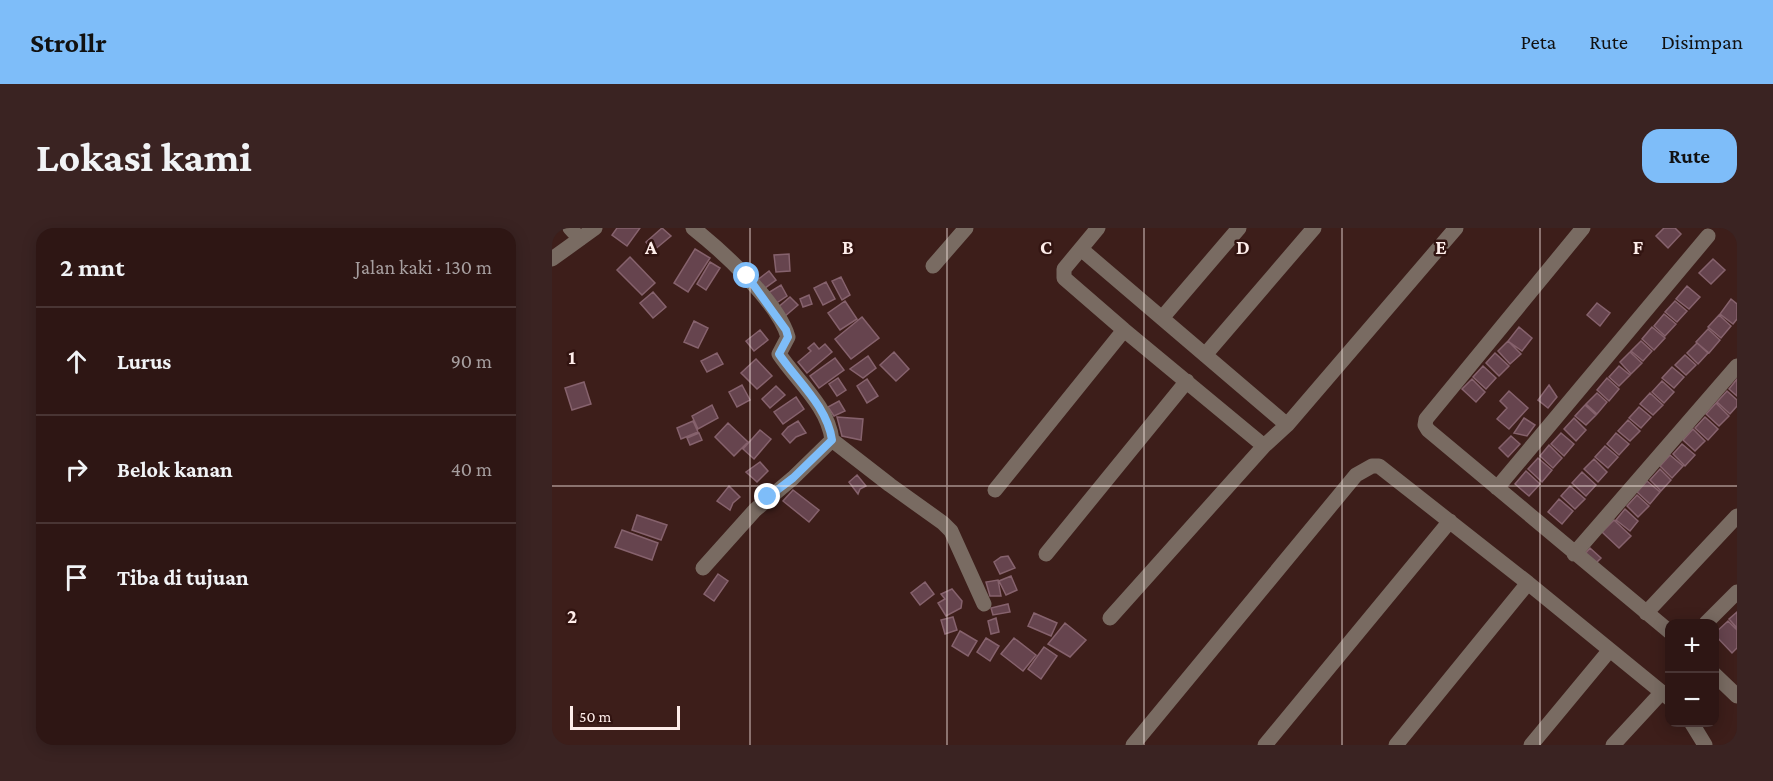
<!DOCTYPE html>
<html lang="id">
<meta charset="utf-8">
<style>
:root{--surface:#2e1614;--page:#3a2322;--text:#f1f3f6;--muted:#a79fa0;--line:#493534;--accent:#7ebdf9}
body{margin:0;font-family:"Crimson Pro",serif;background:var(--page);color:var(--text)}
.controls{position:absolute;right:18px;bottom:18px;display:grid;overflow:hidden;border-radius:12px;box-shadow:0 3px 15px #0003}
.controls button{width:54px;height:54px;display:grid;place-items:center;padding:0;border:0;border-bottom:2px solid var(--line);background:var(--surface);color:var(--text);font:30px sans-serif}
.scale{position:absolute;left:18px;bottom:15px;width:110px;box-sizing:border-box;padding-left:6px;border:3px solid #feedea;border-top:0;font-size:16px;line-height:21px;white-space:nowrap;color:#feedea;-webkit-text-stroke:4px #321411;paint-order:stroke}
.stop{position:absolute;width:18px;height:18px;margin:-14px;border:4px solid #7ebdf9;border-radius:50%;background:#fff}
.stop.end{background:#7ebdf9;border-color:#fff;box-shadow:0 2px 6px #0008}
.list{margin:0;padding:0;list-style:none}
h2{display:flex;justify-content:space-between;align-items:center;height:78px;margin:0;padding:0 24px;font-size:26px}
h2 small{font-size:20px;font-weight:400;color:var(--muted)}
.list li{display:grid;grid-template-columns:39px 1fr auto;gap:18px;align-items:center;box-sizing:border-box;height:108px;padding:0 24px;border-top:2px solid var(--line)}
.list b{display:block;font-size:22px;white-space:nowrap}
.list em{font-size:20px;font-style:normal;color:var(--muted)}
.icon{flex:none;width:33px;height:33px;fill:none;stroke:currentColor;stroke-width:2;stroke-linecap:round;stroke-linejoin:round}
.map{position:relative;flex:none;width:1185px;height:517px;overflow:hidden;border-radius:18px}
header{display:flex;align-items:center;gap:36px;box-sizing:border-box;height:84px;padding:0 30px;background:var(--accent);color:#111}
header strong{font-size:28px}
nav{display:flex;gap:33px;margin-inline-start:auto;font-size:21px}
.intro{display:flex;align-items:center;justify-content:space-between;box-sizing:border-box;height:144px;padding:0 36px}
h1{margin:0;font-size:42px}
.button{padding:15px 27px;border-radius:18px;background:var(--accent);color:#111;font-size:21px;font-weight:700}
main{display:flex;gap:36px;padding:0 36px}
aside{flex:1;background:var(--surface);border-radius:18px;box-shadow:0 3px 15px #0003}
.map>svg:first-child{display:block}
</style>
<header>
<strong>Strollr</strong>
<nav><a>Peta</a><a>Rute</a><a>Disimpan</a></nav>
</header>
<div class="intro"><h1>Lokasi kami</h1><a class="button">Rute</a></div>
<main>
<aside>
<h2>2 mnt<small>Jalan kaki · 130 m</small></h2>
<ul class="list">
<li><svg class="icon" aria-label="ahead" viewBox="0 0 24 24"><path d="M12 20V5M6 11l6-6 6 6"/></svg><div><b>Lurus</b></div><em>90 m</em></li>
<li><svg class="icon" aria-label="right" viewBox="0 0 24 24"><path d="M7 20v-9h11M14 6l5 5-5 5"/></svg><div><b>Belok kanan</b></div><em>40 m</em></li>
<li><svg class="icon" aria-label="arrive" viewBox="0 0 24 24"><path d="M6 21V4h12l-3 4 3 4H6"/></svg><div><b>Tiba di tujuan</b></div></li>
</ul>
</aside>
<div class="map">
<svg width="1185" height="517" viewBox="0 0 1185 517">
<rect width="100%" height="100%" fill="#3d1e1a"/>
<path fill="#66444e" stroke="#86626d" stroke-width="1.5" d="M65,0H88L75,18L60,7Z
M110,0L119,8L101,23L94,14Z
M1112,0H1123L1129,6L1116,20L1104,8Z
M143,21L158,30L136,64L122,55Z
M237,26L238,43L224,44L222,27Z
M78,29L103,55L90,67L65,42Z
M1161,31L1173,42L1159,56L1147,45Z
M158,34L168,40L154,62L145,56Z
M217,43L224,52L209,63L204,53Z
M289,49L298,67L290,72L280,53Z
M274,54L283,71L271,77L262,60Z
M229,57L235,68L223,76L216,65Z
M1135,58L1148,69L1137,81L1124,71Z
M101,64L114,79L101,90L88,75Z
M257,67L260,76L251,79L248,71Z
M238,69L246,77L232,89L224,81Z
M1179,71L1185,76V91L1181,96L1168,86Z
M293,73L305,91L288,102L276,85Z
M1123,73L1135,83L1125,94L1113,84Z
M1045,75L1058,85L1048,98L1035,87Z
M1112,86L1124,96L1113,108L1102,98Z
M1167,87L1179,98L1169,110L1156,99Z
M310,89L327,110L299,131L283,111Z
M142,93L156,100L146,120L132,114Z
M967,99L980,110L970,123L956,113Z
M1100,99L1113,110L1102,122L1090,111Z
M1156,101L1168,112L1157,125L1144,114Z
M208,102L216,112L202,123L194,113Z
M956,113L969,126L958,136L946,123Z
M1089,113L1100,123L1091,133L1079,123Z
M262,115L267,121L273,116L280,124L255,145L246,134L259,123L256,120Z
M1145,115L1156,125L1146,136L1135,125Z
M342,124L357,141L344,153L328,137Z
M1078,124L1090,135L1079,146L1068,134Z
M165,125L171,136L155,144L149,133Z
M943,125L957,138L947,148L934,135Z
M1133,127L1144,137L1134,147L1123,137Z
M316,128L324,140L311,150L298,141Z
M283,130L292,142L267,160L258,148Z
M204,131L220,148L205,161L189,145Z
M931,138L944,150L934,161L921,149Z
M1067,138L1078,147L1067,158L1057,149Z
M1120,139L1132,149L1122,160L1110,150Z
M286,150L294,162L285,168L277,156Z
M1055,150L1067,161L1057,173L1045,162Z
M315,151L326,168L315,175L305,158Z
M920,151L933,164L924,174L910,161Z
M1185,151V168L1177,161Z
M1110,153L1122,164L1112,175L1100,164Z
M32,154L39,176L20,182L13,160Z
M190,157L198,172L185,179L177,164Z
M997,157L1005,169L996,180L986,172Z
M224,158L233,167L218,180L210,171Z
M957,163L976,180L957,201L945,191L955,180L948,173Z
M1175,163L1185,172V178L1178,186L1165,174Z
M1045,165L1055,174L1045,186L1034,176Z
M1098,165L1111,177L1101,187L1088,176Z
M244,169L252,181L231,196L222,184Z
M287,173L293,183L282,188L276,179Z
M1164,175L1177,188L1167,198L1154,186Z
M160,177L166,190L146,201L140,188Z
M1033,177L1044,187L1034,197L1023,188Z
M1087,179L1099,189L1089,200L1077,190Z
M285,189L311,191L309,212L290,208Z
M1153,189L1166,201L1156,212L1143,200Z
M972,190L983,197L975,208L962,205Z
M1022,190L1034,202L1024,213L1012,201Z
M1076,192L1088,203L1078,213L1066,203Z
M141,193L146,204L129,211L125,200Z
M246,193L254,205L244,209L238,215L230,206L236,199Z
M176,195L196,214L182,228L163,209Z
M1141,201L1153,213L1143,223L1131,212Z
M208,202L219,211L202,231L191,221Z
M147,205L150,212L138,217L135,210Z
M1009,205L1022,216L1012,228L999,216Z
M1064,205L1077,216L1067,227L1055,216Z
M959,208L968,216L956,229L947,220Z
M1130,216L1143,227L1133,238L1121,226Z
M997,217L1010,230L1001,240L988,228Z
M1053,218L1066,229L1056,240L1043,229Z
M1118,227L1131,238L1120,250L1108,238Z
M986,230L1000,242L990,254L976,241Z
M1042,231L1055,244L1046,254L1032,241Z
M208,234L216,243L205,254L194,244Z
M1108,241L1119,252L1109,263L1098,252Z
M974,243L988,256L977,268L963,256Z
M1030,244L1044,257L1034,268L1020,255Z
M305,247L314,258L308,261L306,266L297,254Z
M1095,253L1108,264L1098,276L1085,264Z
M177,258L188,269L181,275L178,282L165,273Z
M1018,258L1033,271L1023,281L1009,268Z
M241,262L267,282L257,294L231,273Z
M1085,267L1097,278L1086,289L1075,278Z
M1007,271L1021,283L1010,296L996,284Z
M1073,281L1086,293L1078,303L1064,292Z
M85,287L115,297L109,312L80,302Z
M1062,292L1079,308L1067,320L1050,304Z
M70,302L106,315L100,332L63,319Z
M1038,320L1049,330L1041,338L1031,328Z
M456,328L463,340L448,346L442,334L449,329Z
M166,346L176,353L162,373L152,366Z
M459,348L465,362L454,367L447,353Z
M446,352L449,368H438L434,354Z
M373,354L382,366L368,377L359,365Z
M400,361L410,373L409,380L394,388L386,375L393,371L389,366Z
M456,376L458,384L441,387L439,380Z
M1185,384V400L1177,391Z
M482,385L505,395L499,408L476,398Z
M401,389L405,402L393,406L389,392Z
M444,390L447,404L439,406L436,393Z
M1176,393L1185,402V420L1180,425L1162,406Z
M513,395L534,412L518,429L496,416Z
M408,403L425,413L416,428L400,418Z
M434,410L447,418L438,433L425,424Z
M462,410L484,427L471,443L449,426Z
M492,419L505,428L489,451L476,441Z"/>
<g fill="none" stroke-linecap="round" stroke-linejoin="round">
<path stroke="#796b62" stroke-width="15" d="M18,0L28,11
M141,0C170,23 226,74 236,109L227,126C245,153 276,178 280,212L338,257L391,295L399,303L432,376
M546,0L512,41V50L572,102L712,218
M1031,0L874,191L873,197L876,202L1118,404
M529,21L735,197
M0,31L43,0
M381,38L414,0
M610,90L687,0
M653,127L762,0
M945,260L1156,8
M443,262L572,102
M494,326L635,153
M1022,326L1185,138
M151,340L203,282L241,250L280,212
M976,355L1118,471
M1094,385L1185,288
M558,390L712,218L735,197L904,0
M1154,395L1185,364
M1162,446L1185,468
M1139,494L1153,517
M581,517L804,247L820,238H827L976,355L844,517
M713,517L898,293
M979,517L1057,423
M1061,517L1110,464"/>
</g>
<g fill="none" stroke-linecap="round" stroke-linejoin="round">
<path stroke="#7ebdf9" stroke-width="8" d="M195,48L234,102L236,109L227,126C245,153 275,178 280,212L241,250L216,269"/>
</g>
<path fill="none" stroke="#feedea" stroke-width="1.5" stroke-opacity="0.55" d="M198,0V517M395,0V517M592,0V517M790,0V517M988,0V517M0,258H1185"/>
<g font-size="20" text-anchor="middle" font-weight="bold" fill="#feedea" stroke="#321411" stroke-width="5" stroke-linejoin="round" paint-order="stroke">
<text x="99" y="26">A</text>
<text x="296" y="26">B</text>
<text x="494" y="26">C</text>
<text x="691" y="26">D</text>
<text x="889" y="26">E</text>
<text x="1086" y="26">F</text>
<text x="20" y="136">1</text>
<text x="20" y="395">2</text>
</g>
</svg>
<div class="controls">
<button>+</button>
<button>−</button>
</div>
<div class="scale">50 m</div>
<div class="stop" style="left:195px;top:48px"></div>
<div class="stop end" style="left:216px;top:269px"></div>
</div>
</main>
